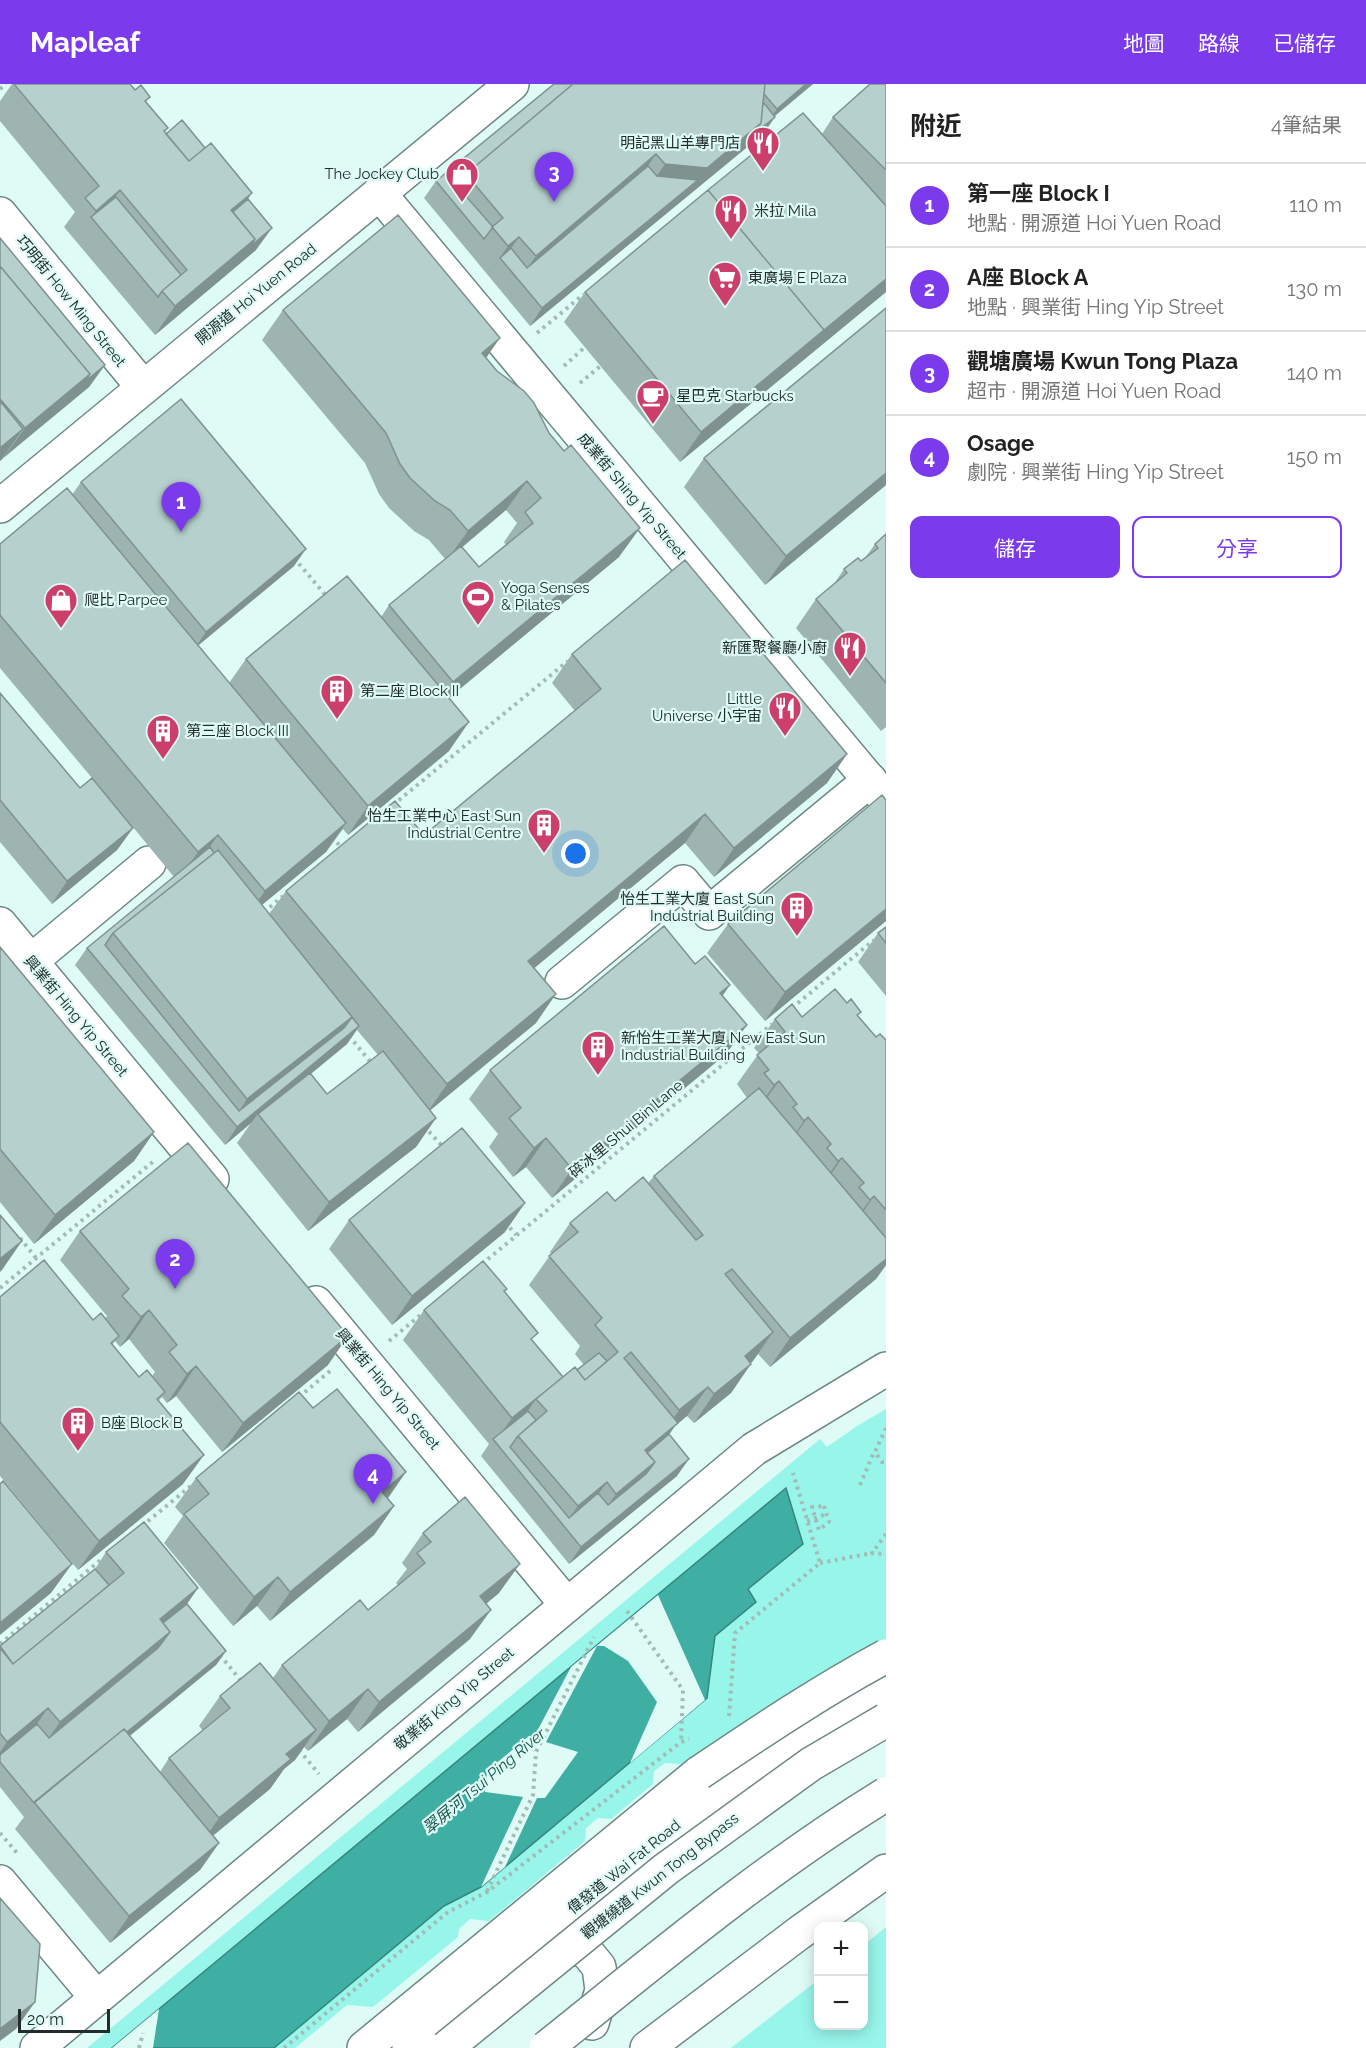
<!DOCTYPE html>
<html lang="zh-TW">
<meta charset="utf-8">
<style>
:root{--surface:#fff;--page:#f6f6f6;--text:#222;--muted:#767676;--line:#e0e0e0;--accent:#7c3aed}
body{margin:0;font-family:Raleway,"Noto Sans TC",sans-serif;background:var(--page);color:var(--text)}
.controls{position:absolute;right:18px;bottom:18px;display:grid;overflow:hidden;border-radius:12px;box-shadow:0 3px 15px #0003}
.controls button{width:54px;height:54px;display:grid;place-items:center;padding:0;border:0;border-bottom:2px solid var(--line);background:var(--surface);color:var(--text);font:30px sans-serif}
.scale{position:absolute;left:18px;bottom:15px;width:92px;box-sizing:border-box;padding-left:6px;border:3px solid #222d2b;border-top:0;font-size:16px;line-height:21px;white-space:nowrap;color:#222d2b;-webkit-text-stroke:4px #defbf6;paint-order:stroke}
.you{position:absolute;left:576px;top:770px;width:21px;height:21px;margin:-15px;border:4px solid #fff;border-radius:50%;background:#1a73e8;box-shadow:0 0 0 9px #1a73e833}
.badge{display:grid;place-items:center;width:39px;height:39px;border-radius:50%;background:var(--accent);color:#fff;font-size:20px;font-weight:700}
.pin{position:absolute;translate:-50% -50px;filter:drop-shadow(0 2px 3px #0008)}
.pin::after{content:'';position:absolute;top:32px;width:21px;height:18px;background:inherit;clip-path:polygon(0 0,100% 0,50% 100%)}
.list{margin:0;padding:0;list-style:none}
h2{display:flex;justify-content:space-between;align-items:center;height:78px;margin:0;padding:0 24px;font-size:26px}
h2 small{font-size:20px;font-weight:400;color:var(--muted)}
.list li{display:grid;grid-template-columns:39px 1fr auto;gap:18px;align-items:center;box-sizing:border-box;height:84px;padding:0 24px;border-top:2px solid var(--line)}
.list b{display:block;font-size:22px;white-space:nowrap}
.list p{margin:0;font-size:20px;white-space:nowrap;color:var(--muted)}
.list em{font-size:20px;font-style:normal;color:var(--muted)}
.actions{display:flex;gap:12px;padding:18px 24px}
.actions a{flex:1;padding:14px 0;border:2px solid var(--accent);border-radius:12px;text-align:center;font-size:21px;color:var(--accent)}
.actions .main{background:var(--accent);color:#fff}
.map{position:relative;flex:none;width:886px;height:1964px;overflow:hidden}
header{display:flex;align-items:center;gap:36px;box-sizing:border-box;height:84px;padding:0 30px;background:var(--accent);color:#fff}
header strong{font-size:28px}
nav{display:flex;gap:33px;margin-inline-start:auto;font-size:21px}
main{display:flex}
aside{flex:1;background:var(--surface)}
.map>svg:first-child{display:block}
</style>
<header>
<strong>Mapleaf</strong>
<nav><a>地圖</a><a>路線</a><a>已儲存</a></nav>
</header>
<main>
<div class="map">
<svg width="886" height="1964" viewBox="0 0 886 1964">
<rect width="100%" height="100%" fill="#defbf6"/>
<path fill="#98f5ea" d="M886,1325V1562L692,1695L680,1680L665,1679L654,1687L653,1700L611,1735L598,1734L586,1744L585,1757L489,1837L470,1835L459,1845L458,1853L373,1923L347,1921L295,1964H87L820,1355L827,1363L857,1342Z
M886,1843V1964H731L818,1896V1942H864V1861Z"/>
<path fill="#3faea3" stroke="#36877f" stroke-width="1.5" d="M786,1404L803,1460L748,1505L756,1518L715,1552L707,1614L505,1783L481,1803L444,1822L274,1964H112Z"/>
<path fill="#defbf6" d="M658,1511L705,1616L630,1679L657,1618L628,1577L604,1562H597L546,1658L578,1668L545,1714H537L505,1783L481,1803L523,1713L485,1708L487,1687L529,1652L534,1653L571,1583Z
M159,1925L153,1964H112Z"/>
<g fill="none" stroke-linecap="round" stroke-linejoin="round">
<defs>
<path id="minor" d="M0,130L143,303
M0,840L212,1095
M31,877L149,779
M562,898L683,798L709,829L870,696
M316,1219L567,1521
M0,1798L97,1914"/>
<path id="major" d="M379,109L886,716
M0,422L512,0
M544,1862L555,1860L586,1867L599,1883L602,1906L592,1939
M37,1964L754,1365L886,1285
M409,1964L653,1755L800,1655L886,1605"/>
<path id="highway" d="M364,1964L699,1689
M647,1964L799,1849L886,1787"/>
</defs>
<use href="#minor" stroke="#6e8884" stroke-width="36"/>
<use href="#major" stroke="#6e8884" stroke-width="36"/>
<use href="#highway" stroke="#6e8884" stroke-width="36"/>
<path stroke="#a3bbb7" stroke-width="4" stroke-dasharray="3 4.5" stroke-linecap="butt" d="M0,5L6,0
M537,249L584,210
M564,282L585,263
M580,299L604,279
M294,474L328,514
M393,721L568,577
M332,753L342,764
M264,828L283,812
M792,924L874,856
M349,952L373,981
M424,1042L443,1063
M505,1138L516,1151
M20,1154L36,1174
M482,1180L772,940
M0,1204L155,1076
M389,1257L423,1229
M299,1313L330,1287
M886,1344L875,1368L882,1378H886
M860,1401L874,1368
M824,1422L829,1438L819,1446L812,1423Z
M807,1437L826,1430
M142,1442L191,1402
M886,1450L872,1469L886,1470
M820,1479L872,1469
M627,1527L683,1606L681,1658
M0,1560L103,1474
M220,1571L242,1598
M729,1632L735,1549L820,1479L793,1389
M299,1666L319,1690
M0,1749L17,1769
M487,1807L533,1711L536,1668L594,1553
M139,1964L143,1949
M284,1964L448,1828L487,1808L681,1658L689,1655"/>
<use href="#minor" stroke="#fff" stroke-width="33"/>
<use href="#major" stroke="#fff" stroke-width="33"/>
<use href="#highway" stroke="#fff" stroke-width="33"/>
<defs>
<path id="highway-bridge" d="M699,1689C760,1648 821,1607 886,1572
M446,1964L666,1785L811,1680L886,1636
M546,1964C656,1876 765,1784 886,1710"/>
</defs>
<use href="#highway-bridge" stroke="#6e8884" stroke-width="36" stroke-linecap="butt"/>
<use href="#highway-bridge" stroke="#fff" stroke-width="33"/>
</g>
<path fill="#9db4b0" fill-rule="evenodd" d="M12,0H130L135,6L150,13L146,18L168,44L165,48L248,115L256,166L155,251L64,143L75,128L0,37V17Z
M554,0H813L775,32V33L763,50L530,242L424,114L436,97Z
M886,0V208L680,378L564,238L585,208L822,50L833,33Z
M0,154L105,281L89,303L0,377Z
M283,226L486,274L549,349L619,473L449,614V667L348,751L343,745L326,768L262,821L269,830L286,807L424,751L575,627L552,599L572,570L847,670L827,699L714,793L685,759L534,884L536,939L430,1026L436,1034L416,1063L308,1147L237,1059L251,1039L225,1061L75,881L87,864L174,793L114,720L133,744L117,766L52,820L0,758V609L80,704L92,694L0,584V460L72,411L81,398L294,482L198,561L229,599L246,575L381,533L389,521L445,475L429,456L414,447L389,424L379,410L365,379L262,256ZM506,426L517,439L504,458L506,461L479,483L462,463ZM357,946L378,971L327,1010L311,990L347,960Z
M704,374L886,401L765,501L684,403Z
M886,450V643L881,647L796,544L816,515L834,500L844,485L861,477L865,474L875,460Z
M886,716V837L765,937L707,869L728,840Z
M886,843V912L858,878L878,849Z
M0,863L154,1048L134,1077L34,1160L0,1118Z
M723,912L747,941L726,970L552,1114L526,1083L513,1093L489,1063L498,1050L469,1015L490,986Z
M858,932L876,953L886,956V1181L876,1195L770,1283L758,1270L751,1279L731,1309L694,1339L687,1332L675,1342L669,1350L677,1392L569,1480L481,1372L489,1360L403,1256L424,1226L507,1205L505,1208L533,1257L562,1293L577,1286L584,1281L575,1270L580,1262L529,1201L551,1170L550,1168L570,1139L615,1117L648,1099L654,1092L747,1014L737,1000L759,969L754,964L775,935L802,933Z
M349,1136L505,1148L392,1241L329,1165Z
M80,1147L328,1281L222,1368L176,1312L167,1319L162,1313L158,1317L183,1400L78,1486L0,1392V1213L93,1236L105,1235L107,1232L60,1176ZM129,1255L155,1288L152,1292L139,1293L112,1261L115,1257L120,1263Z
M196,1394L388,1414L394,1422L374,1451L270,1537L257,1522L233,1542L164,1459L183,1432L175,1423Z
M423,1449L499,1509L486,1520L470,1555L358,1648L347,1635L308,1667L304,1663L295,1676L284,1685L270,1705L212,1752L219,1759L200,1786L110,1859L15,1745L24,1733L0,1703V1562L95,1485L106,1468L198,1504L187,1520L226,1567L216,1581L130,1652L160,1688L169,1674L203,1647L199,1642L220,1612L273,1594L282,1581L368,1526L398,1501L396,1499L407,1485L402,1479Z"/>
<path fill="#7f9290" d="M806,0H813L767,38L777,25Z
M775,33L763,50L530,242L542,224L645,109L665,80Z
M656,70L636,99L519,196L536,172Z
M120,106L100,135L91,133L96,127Z
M252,109L232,138L231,126Z
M272,144L256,166L155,251L175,222L255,155Z
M519,153L502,177L500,174L488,191L508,162Z
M886,195V208L680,378L701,348Z
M500,254L479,284L482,269Z
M105,281L89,303L4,373L25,344L90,290Z
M23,345L2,375L0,377V364Z
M886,389V401L765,501L786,472Z
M527,397L506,426L447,476L468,447Z
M640,444L619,473L432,628L453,598Z
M306,465L294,482L194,565L206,548Z
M469,638L449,667L348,751L368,722Z
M847,670L827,699L714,793L734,764Z
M705,730L685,759L508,906L528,877Z
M346,739L326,768L251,830L250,828L265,807Z
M133,744L117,766L52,820L67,797Z
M218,751L198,780L178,797L198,768Z
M886,825V837L765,937L785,908Z
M730,901L710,930L720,909Z
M556,910L536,939L427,1029L447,1000Z
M352,933L332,962L232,1038L247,1015Z
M747,941L726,970L552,1114L572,1085Z
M359,942L347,960L259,1032L258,1030L251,1039L225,1061L237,1043Z
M779,997L758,1026L754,1030L774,1001Z
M808,1033L788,1062L784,1066L804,1037Z
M436,1034L416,1063L308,1147L329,1118Z
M154,1048L134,1077L34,1160L55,1131Z
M546,1054L526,1083L513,1093L534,1064Z
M842,1074L822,1103L818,1107L838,1077Z
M874,1112L854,1141L849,1145L870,1116Z
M525,1119L505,1148L392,1241L412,1212Z
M22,1157L2,1186L0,1188V1175Z
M886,1175V1181L876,1195L770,1283L790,1254Z
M149,1226L129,1255L120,1263L141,1233Z
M773,1248L753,1277L724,1301L745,1272Z
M348,1252L328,1281L222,1368L243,1339Z
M751,1280L731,1309L694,1339L714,1310Z
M196,1282L176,1312L167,1319L187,1290Z
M708,1303L687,1332L675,1342L657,1368L640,1382L645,1366L661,1353L679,1326Z
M536,1315L516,1344L495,1358L512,1334Z
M204,1371L183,1400L78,1486L99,1457Z
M689,1375L677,1392L569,1480L581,1463Z
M655,1378L634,1407L596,1439L616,1410Z
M406,1388L386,1417L382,1408Z
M607,1398L586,1427L564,1441L578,1422Z
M394,1422L374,1451L270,1537L290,1508Z
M72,1480L51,1509L0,1551V1539Z
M520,1480L499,1509L459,1542L480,1512Z
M278,1493L257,1522L233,1542L254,1513Z
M198,1504L177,1534L151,1555L160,1535Z
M491,1526L470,1555L358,1648L379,1618Z
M170,1548L149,1578L39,1668L60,1638Z
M226,1567L216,1581L40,1725L37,1722Z
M368,1605L347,1635L308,1667L329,1637Z
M48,1624L27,1654L0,1676V1668L7,1658Z
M316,1646L295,1676L284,1685L270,1705L198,1764L219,1734L286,1670Z
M219,1759L200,1786L110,1859L129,1832Z
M35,1918L16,1945L0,1957V1945Z"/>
<path fill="#b6d1cd" stroke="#7f9290" stroke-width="1.5" d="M14,0H130L135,6L141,1L150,13L145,17L168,44L164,47L189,77L211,59L252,109L231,126L255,155L175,222L162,207L187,186L120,106L96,127L85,114L99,102Z
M554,0H573L466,90L457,102L493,143L484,155L436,97Z
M573,0H765L761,39L707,84L665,80L656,70L536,172L519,153L508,162L492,143L503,134L466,90Z
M765,0H806L777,25L764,10Z
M870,0H886V86L833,33Z
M763,18L775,33L753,51L761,39Z
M803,29L886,122V195L824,246L708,106Z
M182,36L205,64L189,77L166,50Z
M648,82L657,92L698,96L542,224L500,174L511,164L527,184Z
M708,106L824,246L701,348L585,208Z
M116,113L181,191L162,207L158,213L91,133Z
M248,115L272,144L251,162L255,155L233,128Z
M398,131L500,254L482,269L497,287L524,307L534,319L549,349L564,367L571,361L640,444L453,598L389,521L461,462L479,483L533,439L525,428L541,414L527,397L468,447L450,426L435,417L410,394L400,380L386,349L283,226Z
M0,154L105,281L86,297L90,290L0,182Z
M0,182L90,290L25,344L0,315Z
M886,224V389L786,472L704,374Z
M181,315L306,465L206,548L81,398Z
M0,317L23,345L0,364Z
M67,404L346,739L265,807L218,751L198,768L0,531V460Z
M886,450V599L816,515L847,489L844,485L858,474L861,477L878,464L875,460Z
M685,476L847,670L734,764L705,730L528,877L556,910L447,1000L286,807L395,717L424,751L601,605L572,570Z
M347,492L469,638L368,722L246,575Z
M0,609L80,704L92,694L133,744L67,797L0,716Z
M882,711L886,716V825L785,908L728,840Z
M210,763L214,769L113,849L105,861L239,1027L344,944L352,933L359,942L237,1043L87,864Z
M218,766L352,933L247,1015L113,849Z
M664,842L695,880L705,872L730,901L720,909L747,941L572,1085L546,1054L534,1064L509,1034L521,1024L490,986Z
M886,843V859L878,849Z
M0,863L154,1048L55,1131L0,1065Z
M835,905L847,919L851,915L861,928L857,931L876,953L880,950L886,956V1126L874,1112L870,1116L859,1103L864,1099L842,1074L838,1077L827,1064L831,1060L808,1033L804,1037L793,1023L797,1020L779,997L774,1001L764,989L769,986L757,971L785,948L775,935L792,920L802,933Z
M383,967L436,1034L329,1118L258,1030L310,989L327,1010Z
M759,1004L886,1154V1175L790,1254L732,1185L725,1190L773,1248L745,1272L751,1280L714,1310L708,1303L679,1326L631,1268L624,1274L678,1339L645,1366L655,1378L616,1410L607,1398L578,1422L518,1352L547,1327L536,1315L575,1283L585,1296L618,1268L595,1241L602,1234L549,1172L578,1148L570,1139L607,1108L615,1117L643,1093L696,1156L703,1151L654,1092Z
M462,1044L525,1119L412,1212L349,1136Z
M188,1059L348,1252L243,1339L196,1282L187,1290L169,1268L177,1261L149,1226L141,1233L122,1212L129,1205L80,1147Z
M0,1131L22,1157L0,1175Z
M44,1176L93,1236L101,1229L119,1252L111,1259L139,1293L147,1286L165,1308L157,1315L204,1371L99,1457L0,1338V1213Z
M483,1177L507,1205L504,1207L538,1249L531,1255L563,1293L512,1334L424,1226Z
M599,1269L607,1277L585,1296L577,1286Z
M337,1305L406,1388L382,1408L394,1422L290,1508L278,1493L254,1513L184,1430L209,1410L196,1394L299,1308L313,1324Z
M528,1327L536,1336L518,1352L510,1363L569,1434L598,1409L608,1421L646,1390L655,1378L647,1369L669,1350L689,1375L581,1463L493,1355Z
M3,1397L72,1480L0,1539V1400Z
M465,1413L520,1480L480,1512L491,1526L379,1618L368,1605L329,1637L282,1581L360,1516L368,1526L425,1479L417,1469L431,1458L423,1449Z
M144,1438L198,1504L160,1535L170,1548L60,1638L48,1624L7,1658L0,1649V1564L13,1580L124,1489L106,1468Z
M95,1485L109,1501L13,1580L0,1562Z
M187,1520L226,1567L127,1648L124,1645L34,1719L0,1678V1671L37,1640L49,1654L158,1564L170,1548L163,1539Z
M260,1579L316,1646L286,1670L291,1675L219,1734L169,1674L230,1624L220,1612Z
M124,1645L219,1759L129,1832L34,1718Z
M0,1814L40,1860L35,1918L0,1945Z"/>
<defs>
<symbol id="restaurant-pin" viewBox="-11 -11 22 30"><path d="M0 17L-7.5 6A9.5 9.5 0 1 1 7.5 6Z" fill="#cd3f6b" stroke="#defbf6"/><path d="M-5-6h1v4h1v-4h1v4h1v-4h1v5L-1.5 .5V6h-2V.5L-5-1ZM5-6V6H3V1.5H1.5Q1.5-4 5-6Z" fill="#fff"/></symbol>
<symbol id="shop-pin" viewBox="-11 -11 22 30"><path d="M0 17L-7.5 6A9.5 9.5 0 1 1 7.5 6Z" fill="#cd3f6b" stroke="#defbf6"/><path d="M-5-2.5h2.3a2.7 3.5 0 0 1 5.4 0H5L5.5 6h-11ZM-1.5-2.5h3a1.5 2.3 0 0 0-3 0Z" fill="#fff"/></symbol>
<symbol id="supermarket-pin" viewBox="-11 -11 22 30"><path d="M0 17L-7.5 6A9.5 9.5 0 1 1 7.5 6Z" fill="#cd3f6b" stroke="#defbf6"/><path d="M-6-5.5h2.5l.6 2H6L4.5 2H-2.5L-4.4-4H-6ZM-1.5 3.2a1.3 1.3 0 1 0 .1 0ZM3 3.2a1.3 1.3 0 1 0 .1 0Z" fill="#fff"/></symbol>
<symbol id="cafe-pin" viewBox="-11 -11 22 30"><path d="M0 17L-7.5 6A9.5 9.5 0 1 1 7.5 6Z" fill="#cd3f6b" stroke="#defbf6"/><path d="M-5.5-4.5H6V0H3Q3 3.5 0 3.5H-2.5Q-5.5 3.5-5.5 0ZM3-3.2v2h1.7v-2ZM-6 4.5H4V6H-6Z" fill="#fff"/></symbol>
<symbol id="stadium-pin" viewBox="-11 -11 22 30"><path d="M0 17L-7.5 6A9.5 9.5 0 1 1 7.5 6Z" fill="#cd3f6b" stroke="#defbf6"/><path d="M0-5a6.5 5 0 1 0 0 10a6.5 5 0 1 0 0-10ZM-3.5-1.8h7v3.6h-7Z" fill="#fff"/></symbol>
<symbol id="building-pin" viewBox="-11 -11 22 30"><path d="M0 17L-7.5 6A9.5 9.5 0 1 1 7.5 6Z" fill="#cd3f6b" stroke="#defbf6"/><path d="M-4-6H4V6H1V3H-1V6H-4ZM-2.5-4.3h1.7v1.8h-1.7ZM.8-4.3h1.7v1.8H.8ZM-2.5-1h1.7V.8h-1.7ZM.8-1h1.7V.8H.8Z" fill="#fff"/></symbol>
</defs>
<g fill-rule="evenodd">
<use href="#restaurant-pin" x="744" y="40" width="38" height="52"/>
<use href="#shop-pin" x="443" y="71" width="38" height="52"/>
<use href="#restaurant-pin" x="712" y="108" width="38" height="52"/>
<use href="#supermarket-pin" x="706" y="175" width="38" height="52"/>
<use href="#cafe-pin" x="634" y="293" width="38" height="52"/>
<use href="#stadium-pin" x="459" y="494" width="38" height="52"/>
<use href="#shop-pin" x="42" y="497" width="38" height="52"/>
<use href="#restaurant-pin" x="831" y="545" width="38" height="52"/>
<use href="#building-pin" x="318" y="588" width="38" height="52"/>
<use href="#restaurant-pin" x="766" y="605" width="38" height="52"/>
<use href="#building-pin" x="144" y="628" width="38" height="52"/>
<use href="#building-pin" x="525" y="722" width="38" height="52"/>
<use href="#building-pin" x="778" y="805" width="38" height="52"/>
<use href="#building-pin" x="579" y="944" width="38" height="52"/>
<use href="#building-pin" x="59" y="1320" width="38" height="52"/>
</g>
<g text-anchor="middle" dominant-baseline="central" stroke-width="4.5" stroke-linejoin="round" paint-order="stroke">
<g font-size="15" fill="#222d2b" stroke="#defbf6" text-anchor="start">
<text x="740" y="59" text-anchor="end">明記黑山羊專門店</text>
<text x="439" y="90" text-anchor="end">The Jockey Club</text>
<text x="754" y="127">米拉 Mila</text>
<text x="748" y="194">東廣場 E Plaza</text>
<text x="676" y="312">星巴克 Starbucks</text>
<text x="501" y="504">Yoga Senses<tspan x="501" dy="17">&amp; Pilates</tspan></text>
<text x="84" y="516">爬比 Parpee</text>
<text x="827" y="564" text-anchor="end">新匯聚餐廳小廚</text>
<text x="360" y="607">第二座 Block II</text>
<text x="762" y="615" text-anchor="end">Little<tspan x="762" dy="17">Universe 小宇宙</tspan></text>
<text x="186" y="647">第三座 Block III</text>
<text x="521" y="732" text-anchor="end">怡生工業中心 East Sun<tspan x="521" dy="17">Industrial Centre</tspan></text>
<text x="774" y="815" text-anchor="end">怡生工業大廈 East Sun<tspan x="774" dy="17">Industrial Building</tspan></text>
<text x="621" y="954">新怡生工業大廈 New East Sun<tspan x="621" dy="17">Industrial Building</tspan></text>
<text x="101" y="1339">B座 Block B</text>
</g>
<g font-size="15" fill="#222d2b" stroke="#defbf6">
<text transform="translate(256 210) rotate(-39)">開源道 Hoi Yuen Road</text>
<text transform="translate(71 217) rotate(51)">巧明街 How Ming Street</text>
<text transform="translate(632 412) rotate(50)">成業街 Shing Yip Street</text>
<text transform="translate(76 932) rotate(50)">興業街 Hing Yip Street</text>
<text transform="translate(626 1045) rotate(-40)">碎冰里 Shui Bin Lane</text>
<text transform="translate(388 1305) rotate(50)">興業街 Hing Yip Street</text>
<text transform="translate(454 1615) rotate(-40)">敬業街 King Yip Street</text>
<text transform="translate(624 1783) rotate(-39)">偉發道 Wai Fat Road</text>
<text transform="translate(660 1792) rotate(-38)">觀塘繞道 Kwun Tong Bypass</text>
</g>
<g font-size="16" font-style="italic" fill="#17554f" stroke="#defbf6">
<text transform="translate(484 1697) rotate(-40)">翠屏河 Tsui Ping River</text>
</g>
</g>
</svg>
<div class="controls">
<button>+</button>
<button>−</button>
</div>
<div class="scale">20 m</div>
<div class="you"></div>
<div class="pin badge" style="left:181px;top:448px">1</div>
<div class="pin badge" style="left:175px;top:1205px">2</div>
<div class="pin badge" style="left:554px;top:118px">3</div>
<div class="pin badge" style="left:373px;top:1420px">4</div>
</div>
<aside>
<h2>附近<small>4筆結果</small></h2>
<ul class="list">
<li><span class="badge">1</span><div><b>第一座 Block I</b><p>地點 · 開源道 Hoi Yuen Road</p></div><em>110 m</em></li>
<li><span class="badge">2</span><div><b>A座 Block A</b><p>地點 · 興業街 Hing Yip Street</p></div><em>130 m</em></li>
<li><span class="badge">3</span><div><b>觀塘廣場 Kwun Tong Plaza</b><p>超市 · 開源道 Hoi Yuen Road</p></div><em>140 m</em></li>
<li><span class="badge">4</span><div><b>Osage</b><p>劇院 · 興業街 Hing Yip Street</p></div><em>150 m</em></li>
</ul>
<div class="actions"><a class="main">儲存</a><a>分享</a></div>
</aside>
</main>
